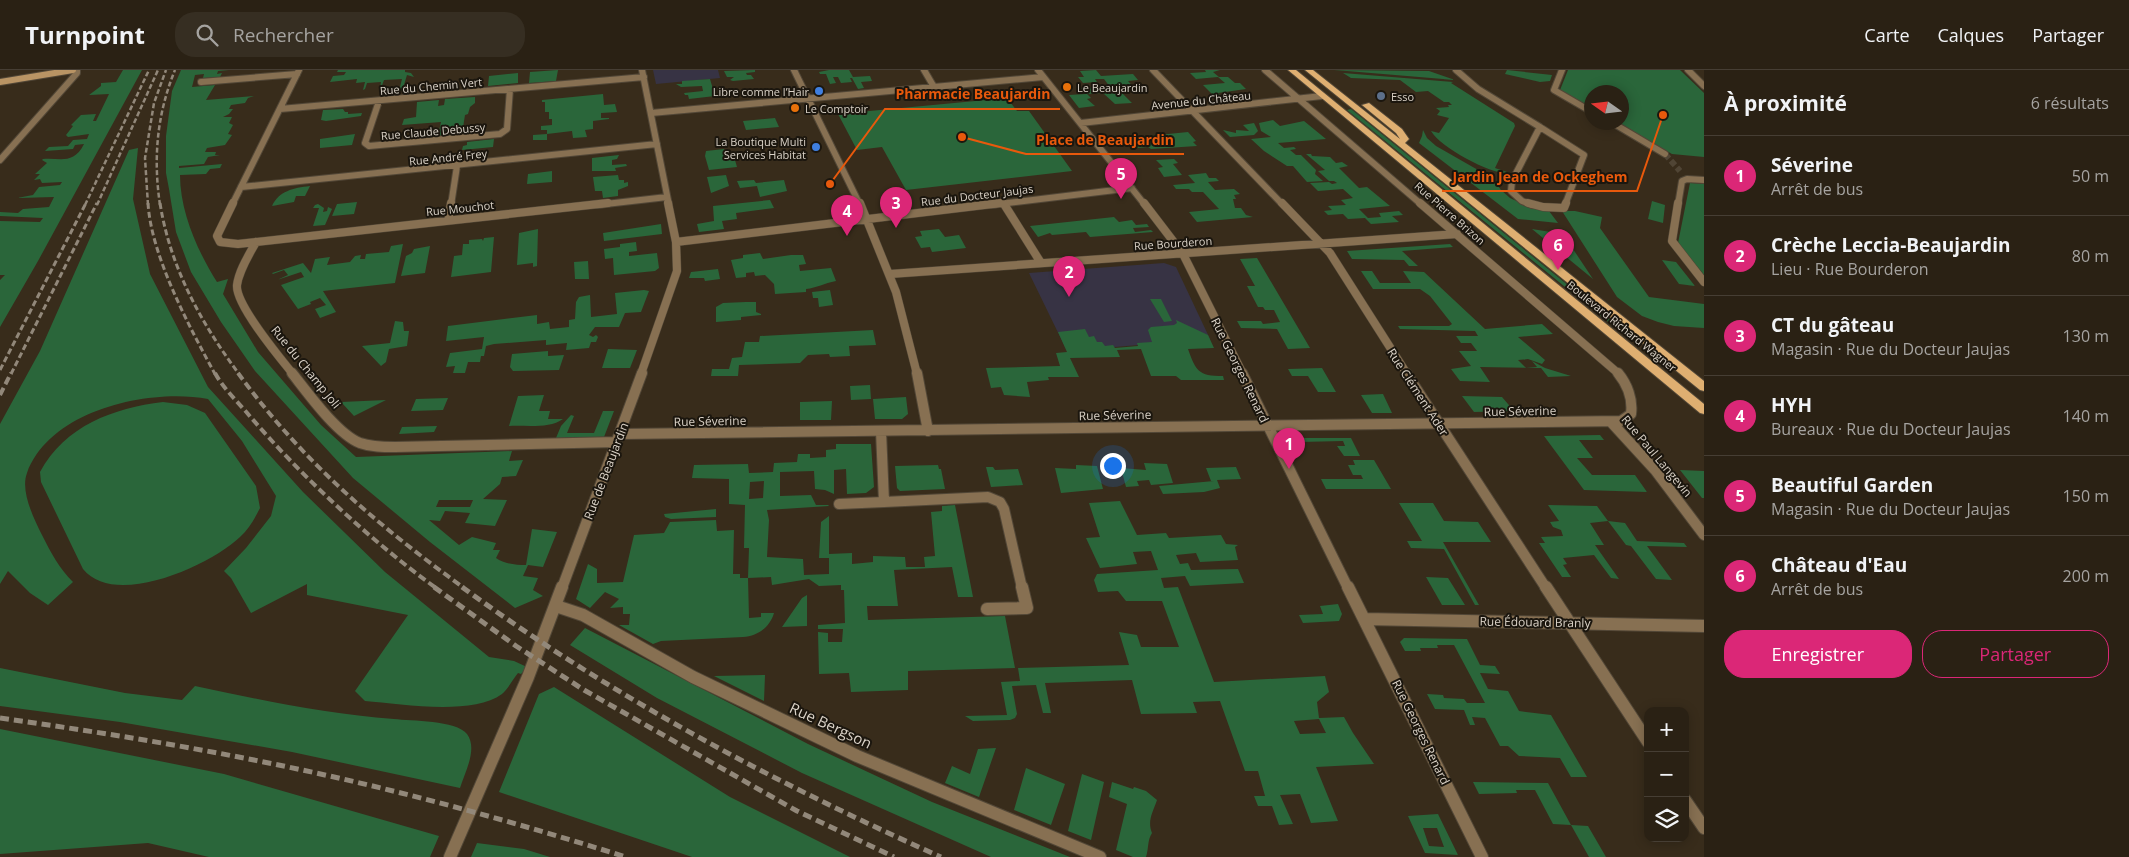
<!DOCTYPE html>
<html lang="fr">
<meta charset="utf-8">
<style>
:root{--surface:#2a2114;--page:#362e22;--text:#f1f3f6;--muted:#a5a3a0;--line:#463e34;--accent:#db2777}
body{margin:0;font-family:"Open Sans",sans-serif;background:var(--page);color:var(--text)}
.controls{position:absolute;right:15px;bottom:15px;display:grid;overflow:hidden;border-radius:10px;box-shadow:0 2px 12px #0003}
.controls button{width:45px;height:45px;display:grid;place-items:center;padding:0;border:0;border-bottom:1px solid var(--line);background:var(--surface);color:var(--text);font:25px sans-serif}
.compass{position:absolute;left:1584px;top:15px;width:45px;height:45px;border-radius:50%;background:var(--surface);box-shadow:0 2px 12px #0003;rotate:284deg}
.you{position:absolute;left:1112px;top:395px;width:18px;height:18px;margin:-12px;border:4px solid #fff;border-radius:50%;background:#1a73e8;box-shadow:0 0 0 8px #1a73e833}
.badge{display:grid;place-items:center;width:32px;height:32px;border-radius:50%;background:var(--accent);color:#fff;font-size:16px;font-weight:700}
.pin{position:absolute;translate:-50% -41px;filter:drop-shadow(0 1px 2px #0008)}
.pin::after{content:'';position:absolute;top:26px;width:18px;height:15px;background:inherit;clip-path:polygon(0 0,100% 0,50% 100%)}
.list{margin:0;padding:0;list-style:none}
h2{display:flex;justify-content:space-between;align-items:center;height:65px;margin:0;padding:0 20px;font-size:21px}
h2 small{font-size:16px;font-weight:400;color:var(--muted)}
.list li{display:grid;grid-template-columns:32px 1fr auto;gap:15px;align-items:center;box-sizing:border-box;height:80px;padding:0 20px;border-top:1px solid var(--line)}
.list b{display:block;font-size:19px;white-space:nowrap}
.list p{margin:0;font-size:16px;white-space:nowrap;color:var(--muted)}
.list em{font-size:16px;font-style:normal;color:var(--muted)}
.actions{display:flex;gap:10px;padding:15px 20px}
.actions a{flex:1;padding:11px 0;border:1px solid var(--accent);border-radius:20px;text-align:center;font-size:18px;color:var(--accent)}
.actions .main{background:var(--accent);color:#fff}
.icon{flex:none;width:28px;height:28px;fill:none;stroke:currentColor;stroke-width:2;stroke-linecap:round;stroke-linejoin:round}
.map{position:relative;flex:none;width:1704px;height:787px;overflow:hidden}
header{display:flex;align-items:center;gap:30px;box-sizing:border-box;height:70px;padding:0 25px;background:var(--surface);border-bottom:1px solid var(--line)}
header strong{font-size:24px}
nav{display:flex;gap:28px;margin-inline-start:auto;font-size:18px}
.search{width:350px;height:45px;background:var(--page);display:flex;align-items:center;gap:12px;box-sizing:border-box;padding:0 18px;border-radius:20px;color:var(--muted);font-size:19px}
main{display:flex}
aside{flex:1;background:var(--surface)}
.map>svg:first-child{display:block}
</style>
<header>
<strong>Turnpoint</strong>
<div class="search"><svg class="icon" aria-label="search" viewBox="0 0 24 24"><circle cx="10" cy="10" r="6"/><path d="M15 15l6 6"/></svg>Rechercher</div>
<nav><a>Carte</a><a>Calques</a><a>Partager</a></nav>
</header>
<main>
<div class="map">
<svg width="1704" height="787" viewBox="0 0 1704 787">
<rect width="100%" height="100%" fill="#382c1b"/>
<path fill="#373344" d="M653,0H718L720,8L656,14Z
M1164,193L1176,197L1210,269L1067,281L1029,203Z"/>
<path fill="#2a663a" fill-rule="evenodd" d="M123,0H142L38,191L0,257V210L5,205H0V151L40,152L43,148L0,146V142L18,143L23,139L49,137L54,127L17,128L33,125L39,117L60,115L62,112L42,113L40,109L34,110L40,104H35L47,93L42,90L43,89C58,87 73,96 84,74L75,75L73,79L45,81L49,77L68,76L73,70L87,69L89,64L68,67L66,65L73,56L71,55L81,45L96,44L93,51H96L109,24L89,25L101,16V13L116,12Z
M181,0H229L218,1L217,4L222,3L220,7L203,8L204,4L195,5L192,17L215,15L206,30L254,26L248,28L245,33L231,35L229,39H233L229,44L223,47H232L229,53L233,55L228,64L232,65L225,75L207,78L205,82H216L215,85H220L208,87L204,94L179,96V98L222,94L220,98L210,99L206,104L180,105C180,142 198,182 217,212L228,209L223,224L258,282L321,355L356,387L512,381L509,391L523,390L516,406L502,407L500,414L483,429L507,430L495,456L465,453L470,443L445,441L440,451L429,450L459,475L472,467L496,473L493,480H500L496,488C504,494 516,495 526,495L532,459L557,462L543,497L528,495L523,506L538,508L533,520L543,526L515,538L430,472L353,408L255,301L221,252L191,202L176,162L169,119L166,103V66L172,21ZM439,430H473L470,437H436Z
M338,0H405V2L411,3L414,7L407,5L403,18L411,21L410,23H405V20L399,21L402,9L384,10L381,18H380L381,12L367,13L365,19L363,20L365,12L356,13L357,9L330,12L333,6L344,5L346,2H337Z
M558,0L556,11L529,13L530,2Z
M755,0V2L746,3L747,5H751L754,9L733,11L730,10L734,7H727L724,1Z
M829,0H849L853,7L870,6L872,11L861,12L864,18L858,19L852,8H850L852,12L841,13L838,7H833L836,13L830,14L826,4H820L819,2Z
M1096,0L1101,6L1133,4L1138,10L1128,11L1136,20H1119L1132,33L1115,34L1103,23L1087,24L1091,28L1087,29L1095,36L1079,38L1069,25L1086,24L1081,18L1110,17L1104,9H1095L1097,12L1083,13L1078,7H1084L1080,1Z
M1205,0H1220L1213,2L1219,7H1228L1235,13H1240L1246,19L1218,23L1220,25L1212,24L1203,15L1225,13L1218,7L1196,9L1190,3L1206,2Z
M1334,0L1429,1L1455,10L1347,1Z
M1507,0L1552,5L1550,11L1540,12L1505,4Z
M1568,0H1680L1704,23V87L1672,84L1617,53L1622,52V22H1592L1591,38L1560,20Z
M518,3V13L488,16L489,6Z
M1343,3L1453,12L1451,13L1514,53L1515,56L1495,98L1510,103L1508,104C1489,103 1441,78 1431,61L1439,63L1449,48L1437,45L1440,41L1436,38L1449,37L1448,35H1452L1449,32H1444L1428,21L1416,22L1400,10L1351,8Z
M710,9L715,26L689,29L688,25H685L684,23L703,21L702,16L681,17L676,14H682V11Z
M603,24L604,35L615,34L617,42L601,43V48H609V49L593,51V59L585,60L587,67L573,68L572,61L547,64V70H533V65L547,64V60H541V56L552,55V49H549V42H545V32H542V30Z
M475,27V33L470,37L468,44L465,45L462,64L438,66L441,52L402,55L404,49L416,47L417,32L439,30L438,36L444,35L445,29Z
M1007,28L1017,41H1029L1072,101L906,120L882,77L857,80L838,44Z
M343,39L345,42H348V44L362,43L361,46L326,51L321,50L323,40Z
M1351,39L1617,255H1612L1347,40Z
M775,48L779,57L746,60L743,51Z
M1273,50L1280,56L1304,51L1326,69L1278,73L1284,78L1294,77L1296,79L1290,80L1296,85H1301L1316,100L1315,104L1323,111L1307,112L1293,96H1287L1264,81L1251,69L1271,67L1261,61L1259,53Z
M1254,53L1258,61L1254,65L1230,67L1223,60L1236,63V60L1249,61L1243,55Z
M1423,60L1427,68L1436,76L1492,108L1501,120L1510,128L1525,135L1549,141L1558,153L1518,149L1419,73L1422,66Z
M1188,62L1196,71L1193,72L1197,76L1151,79L1148,77L1138,78L1128,68Z
M355,64L352,75L320,78V69Z
M494,69L493,77L462,80L463,76L467,75V72Z
M138,78L133,129L150,204L208,317L303,422L385,502L489,587L514,591L527,597L521,604L518,603C513,609 508,619 502,624C472,646 401,634 365,631L355,621L408,545L307,525V514L251,543L231,508L224,501L246,478L271,446L276,426L242,371L208,329C149,318 50,340 27,403C20,421 34,449 42,465C51,483 59,498 73,512L48,535L30,523L8,501L0,514V354L40,281L129,80Z
M724,79L726,84L733,83L737,97L709,100L705,86L706,81Z
M1306,84H1311L1312,86L1330,87L1336,93L1342,92L1348,96L1339,98L1359,118L1367,117L1390,136L1359,139L1368,148L1381,147L1379,143L1399,141L1403,145L1392,146L1399,152L1371,154L1365,148L1348,149L1343,144L1328,145L1324,141L1332,140L1328,136L1346,135L1341,130L1353,128L1343,119L1318,121L1310,113L1329,112L1332,114L1337,113L1334,111H1329L1318,101L1325,100Z
M619,85L617,89L612,90V95L626,94L627,96L615,98L616,101H592V88Z
M1174,89L1178,93L1173,94L1182,105L1164,107L1158,98L1163,97L1156,90Z
M552,101V112L527,114L528,104Z
M1206,103L1209,108H1216L1219,111L1208,112L1215,120L1234,119L1240,124L1234,125L1236,129H1233L1235,138H1241L1246,145L1253,147L1197,152L1189,142L1219,139L1203,122H1192L1189,119H1176L1173,115L1195,113L1188,105Z
M618,105L619,110H624V113L628,112V116L618,120V126L603,128L602,121H595L593,107Z
M726,105L729,116L711,123L707,107Z
M754,110L756,113L784,110L787,121L760,127L757,116L740,118L737,111Z
M1690,113L1704,114V205L1678,173Z
M310,116L305,126H296L294,132L272,136C279,121 293,118 310,116Z
M770,130L774,138L736,143L737,149L722,151L724,159L699,162L697,154L714,151L713,136Z
M1652,131L1665,135L1663,153L1648,149Z
M357,132L354,144L332,146L337,134Z
M318,134L324,138L323,142L327,141L328,137L332,139L325,155L313,156L319,138H313L315,135Z
M1562,141H1575L1602,147L1600,158L1649,227L1704,234V258L1674,256L1658,252L1642,246L1617,227Z
M1114,147L1119,152L1132,150L1136,155L1147,154L1149,157L1133,158L1135,162L1151,160L1153,162L1090,167L1086,162L1052,165L1050,163L1038,167L1030,156Z
M661,154L662,164L604,171L603,163Z
M538,159L537,196L533,197V193L517,195L519,163Z
M939,159L945,167L959,165L966,178L932,182L930,177L921,178L915,167L922,166L920,161Z
M1532,159L1563,164L1593,209Z
M494,167L491,202L451,207L454,186L462,185L463,174H469V170L482,169L483,171L484,168Z
M636,172L637,181L629,182V186L657,183L659,198L655,201L614,205L613,188L605,189L604,179L620,177V174Z
M403,174L395,213L323,221L336,242L320,248L315,239L326,235L320,228L310,232L311,234L298,239L281,215L304,207L301,202L277,210L288,205L284,200L273,204L272,203L303,193L311,203L315,189L330,187L327,195L350,192L355,186L361,185L360,189H365L366,184L389,182L391,176Z
M1450,174L1453,177L1402,181L1418,196H1409L1404,190L1352,189L1347,181Z
M430,176L425,203L401,206L406,186L412,183L414,179Z
M760,183L763,189L791,185H803L806,194L799,195L800,201L831,198L836,211C824,213 817,218 806,219V222L775,224L774,214L765,205L755,206L754,202L746,203V207L736,208L731,190L743,188V185Z
M1257,188L1310,278L1288,279L1277,259L1241,258L1237,251H1261L1263,254L1280,252L1274,240H1265L1263,237H1258L1247,216H1255L1240,189Z
M1662,190L1676,192L1695,216L1679,214Z
M588,191L589,209H575L574,192Z
M718,199L720,209L705,211L704,208H689L691,202Z
M1361,201H1372L1380,213H1411L1403,201L1424,202L1485,259L1542,254L1553,264L1518,267L1545,290L1542,294L1528,289L1518,290L1526,298L1537,297L1532,291L1545,298L1571,306L1548,307L1541,298L1480,297L1490,312L1460,311L1451,299L1471,296L1459,281H1477L1471,273H1461L1456,266H1478L1475,261L1400,259L1398,256H1449L1452,254L1430,226L1420,219H1373Z
M644,220L649,221L641,242L625,243L619,257H595L589,265L593,267L596,265L598,267L596,272H591L589,278L566,280L567,273L546,275V270L494,274L486,276L484,286H481L480,292H468L465,303H453L455,296L446,297L450,283L482,279L484,267L446,271L448,256L537,245V254L549,252L550,259L569,257V250L575,249L576,232L579,227L590,225L591,247L617,244L615,223Z
M830,220L833,235L819,237L818,228H813L812,222Z
M1150,229H1161L1172,251L1164,252Z
M746,232H756V242L761,244V245L741,247V250L716,252V237L723,233Z
M1176,250L1208,265L1214,278L1188,279C1196,301 1198,306 1223,306L1224,310H1181L1176,306H1151L1141,279L1117,280L1120,287L1070,288L1079,307H1048L1049,310L1027,312L1030,327L1004,325L1001,317L991,318L986,298L1060,296L1056,283L1067,282L1058,262L1085,259L1089,267L1094,266L1097,272H1102L1105,276L1113,275L1115,278L1138,276L1137,273L1152,272L1148,260L1151,257L1174,255L1177,253Z
M395,251L403,252L404,261H409L407,276L389,279L386,292L381,296L362,276L390,273Z
M873,260L876,275L849,276L850,286L830,287L829,284L808,285L800,293L739,295L738,306H711L712,299H729L732,288L742,287L745,272H759L760,266Z
M608,279L637,280L630,298H602Z
M548,281V286L564,285L559,300L513,301L510,297L512,284Z
M1322,298L1336,322H1318L1308,306H1292L1288,299Z
M870,315L871,329L851,330L850,316Z
M1383,324L1392,343H1372L1361,325Z
M544,325L539,341H550L548,349H563C549,359 526,355 509,356L518,326Z
M1462,326L1502,327L1514,341L1474,342Z
M906,327L908,344L902,349H875L873,329Z
M448,328L443,340L411,341L416,329Z
M386,330L354,346L341,332Z
M832,331L831,350H800V332Z
M163,332L187,335L205,343L256,416L260,438C255,448 249,459 240,467C211,495 115,539 83,499L41,412L40,402C65,356 113,338 163,332Z
M603,341H614L604,367L556,368L561,356L571,345L574,346L567,363H594Z
M437,356L434,362L399,364L402,357Z
M1600,365L1604,370H1579L1593,388H1577L1592,405H1635L1647,422L1584,420L1544,366Z
M1298,368H1351L1360,386H1344L1337,376H1345L1343,371L1300,372Z
M836,374H871L874,417L866,423L847,424L846,399L834,400V424L825,420L815,419L814,401L780,402V426L811,425L816,435H828L829,436L767,440L769,450L767,487L803,489L804,505L829,504V488H819L821,452L829,446V484L852,483V494L873,492V486L905,487L906,497H925L924,487L935,486L931,442L942,441V436L955,435L973,527H958L952,497L894,500L898,536H867L868,550L1005,546L1015,598L908,601V620L851,622L849,603L819,604L818,562L828,563V572H842L843,559H818V555L845,553L844,520H841V515L819,516L809,509L772,515L771,507L748,508L749,548L761,547V543H774C770,557 758,566 743,567L661,571L653,574L619,555H629L630,544H623V537L610,538L619,529L605,522L590,538L576,529L588,494L597,499V513L623,512L634,465L664,463L670,452L716,450L717,461L734,460L733,504H740V508H748L749,478H744L745,435L729,434V409L692,408L694,395L748,394L749,403L773,402L774,393L797,392L798,384H810V388L826,387V380L836,379ZM764,411L763,428L749,429L750,412Z
M1353,390H1374L1391,419H1326L1321,409H1363L1361,405H1353L1348,395H1355Z
M1144,393L1167,394L1173,413L1151,415L1149,410L1137,411L1139,416L1126,417L1121,398L1146,400Z
M938,395L939,399H941L945,419L900,421L897,418L895,396Z
M1076,395L1097,396L1103,419L1061,423L1055,398L1076,399Z
M986,397H993L995,400L1018,399L1023,415L991,417Z
M1236,397L1241,409L1217,410L1220,418L1204,422L1163,424L1159,416L1214,411H1211L1206,398Z
M1680,400L1704,401V428H1702Z
M1120,431L1137,465L1166,463L1169,468L1221,465L1226,474L1238,475L1235,477L1238,490L1200,492L1196,483L1176,485L1180,494L1188,493L1191,500L1238,499L1244,513L1190,516L1185,506L1161,508L1164,518L1178,517L1214,612L1325,606L1329,622L1317,632L1319,648L1344,647L1353,663L1374,694L1316,697L1338,751L1311,753L1300,724L1280,725L1293,754L1279,755L1272,736H1258L1254,726H1265L1258,701H1245L1220,631L1193,632L1197,643L1141,644L1132,610L1045,613L1051,643H1043L1036,615L1012,616L1017,644L1015,648L1010,650L973,651L965,646L1007,645L1001,612L1020,611L1018,598L1129,595L1119,562L1137,565L1141,577H1179L1162,531H1126L1118,521L1098,522L1094,510L1097,504L1158,500L1151,481L1133,482L1137,494L1100,498L1086,468L1100,467L1089,433ZM1319,649L1326,663L1300,664L1294,651Z
M1399,433H1433L1444,451L1478,452L1491,472H1443L1479,535H1475L1444,479L1411,478L1407,471H1422Z
M1548,435L1597,436L1608,451L1625,453L1637,471L1684,473L1687,477L1647,476L1672,510L1656,509L1631,476L1626,475L1608,451L1590,453L1604,475H1595L1619,509L1611,508L1594,485L1563,488L1567,494L1563,495L1571,507H1562L1539,473H1545L1541,467L1563,466L1561,460L1553,457L1550,452L1559,451Z
M716,439V447L671,449L665,447L664,444Z
M1426,507L1448,508L1465,535H1442Z
M807,525V556L782,557L802,528Z
M1338,534L1342,544L1339,551L1303,553L1299,545L1323,544L1320,536Z
M585,558L808,674L932,732L1070,787H991L802,703L657,628L570,575Z
M1404,568L1467,569L1480,595L1495,596L1500,604L1480,603L1488,619L1508,621L1519,641L1551,645L1587,707H1571L1560,688L1519,686L1508,676H1500L1485,648L1472,647L1475,655H1470L1464,640L1435,639L1427,624L1443,625L1444,628L1464,629L1467,633H1485L1454,575H1437L1438,578H1420L1421,581H1405L1400,572Z
M0,598L125,623L182,630L195,616C261,630 326,644 394,649C411,651 456,650 467,664C478,679 465,702 460,718L292,682L120,652L0,636Z
M765,605L764,631L714,606Z
M554,617L730,727L850,787H692L499,722L539,624Z
M0,659L224,704L439,766L430,787H209L148,773L0,784Z
M996,678L979,727L945,713L952,696L970,704L978,679Z
M1026,698L1065,714L1051,755L1014,740Z
M1082,704L1104,712L1091,770L1068,761Z
M1112,712L1133,719L1134,717L1146,721L1157,730C1153,742 1147,751 1152,763C1147,771 1149,778 1146,787H1133L1116,780L1127,734L1109,727Z
M1473,712L1548,713L1571,755L1588,756L1606,787H1589L1571,755L1553,754L1535,720H1516L1517,723L1479,724Z
M1438,744L1458,785L1425,783L1408,746ZM1423,758H1437L1444,777L1429,776Z
M477,773L524,779L550,787H471Z"/>
<g fill="none" stroke-linecap="round" stroke-linejoin="round">
<path stroke="#504535" stroke-width="6" stroke-dasharray="6 3" stroke-linecap="butt" d="M1665,84L1680,101"/>
<defs>
<path id="street-far3" d="M642,0L669,135
M794,0L860,135
M924,0L934,17
M1038,0L1145,135
M1153,0L1283,135
M1265,0L1422,135
M1456,0L1478,19L1540,57
M1562,0L1554,20L1592,42
M1688,0L1704,16
M201,12L297,4
M379,31L365,73L369,76L500,64L507,59L510,19
M280,39L644,7
M651,43L1043,7
M1611,52L1665,84
M1081,53L1322,26
M0,90L77,3V0
M241,117L657,74
M232,135L299,0
M451,135L457,96
M597,135L667,127
M991,135L1132,118
M1532,135L1522,131L1511,121L1512,111L1540,57L1584,85L1565,135
M1678,135L1682,111L1687,109L1704,110"/>
<path id="street-far2" d="M233,133L217,166L220,172L238,174L608,133
M860,133L896,222L917,304
M1144,133L1183,184L1243,304
M1282,133L1330,183L1407,304
M1420,133L1619,304
M1528,133L1543,137L1564,138L1566,133
M1678,133L1672,171L1704,212
M1004,134L1041,193
M448,151L451,133
M256,172C249,185 239,200 237,215C235,234 280,288 293,304
M676,172L1001,133
M890,204L1457,164
M641,304L677,201L676,172L668,133"/>
<path id="street-far1" d="M292,303C307,322 337,364 360,373C371,377 383,377 395,377L617,372
M917,303L928,361
M1242,303L1348,518
M1406,303L1546,518
M1611,352L1655,400L1704,465
M881,361L884,432L988,427L1000,432L1004,439L1022,518
M620,364L1621,351L1631,344C1633,329 1627,314 1618,303
M839,434L884,432
M562,518L642,303"/>
<path id="street" d="M1348,517L1482,787
M1546,517L1648,672
M556,536L583,545L693,607L857,686L1100,787
M987,539L1027,538L1022,517
M1365,549L1704,556
M1685,730L1704,758
M450,787L528,607L562,517"/>
<path id="secondary" d="M0,12L73,0"/>
<path id="primary" d="M1288,0H1296L1704,334V344L1700,343Z
M1305,0H1313L1400,69L1396,63L1362,35L1369,33L1402,59L1409,69L1405,73L1704,311V321L1700,320Z"/>
</defs>
<use href="#street-far3" stroke="#524737" stroke-width="8"/>
<use href="#street-far2" stroke="#524737" stroke-width="9"/>
<use href="#street-far1" stroke="#524737" stroke-width="12"/>
<use href="#street" stroke="#524737" stroke-width="14"/>
<use href="#secondary" stroke="#524737" stroke-width="8"/>
<use href="#primary" stroke="#524737" stroke-width="2"/>
<use href="#street-far3" stroke="#877052" stroke-width="6"/>
<use href="#street-far2" stroke="#877052" stroke-width="8"/>
<use href="#street-far1" stroke="#877052" stroke-width="10"/>
<use href="#street" stroke="#877052" stroke-width="12"/>
<use href="#secondary" stroke="#b99464" stroke-width="6"/>
<use href="#primary" fill="#dfaf71" fill-rule="evenodd"/>
<path stroke="#92887a" stroke-width="2.5" stroke-dasharray="5 2.5" stroke-linecap="butt" d="M85,135L149,0
M97,135L158,0
M148,135L145,88L154,33L166,0
M160,135C153,88 157,44 175,0"/>
<path stroke="#92887a" stroke-width="3" stroke-dasharray="6 3" stroke-linecap="butt" d="M148,133C151,186 190,258 215,304
M160,133C170,197 201,253 239,304
M0,300L86,133
M11,304L97,133"/>
<path stroke="#92887a" stroke-width="4" stroke-dasharray="8 4" stroke-linecap="butt" d="M215,303C223,318 237,331 248,344C300,405 371,471 436,518
M238,303C302,391 376,454 464,518
M0,325L11,303"/>
<path stroke="#92887a" stroke-width="5" stroke-dasharray="9 5" stroke-linecap="butt" d="M434,517L516,576L584,620L797,741L894,787
M462,517C611,626 773,712 941,787
M0,648C106,663 212,680 316,703C421,726 524,755 626,787"/>
</g>
<g fill="#e8710a" stroke="#1b160e" stroke-width="2">
<circle cx="1067" cy="17" r="5"/>
<circle cx="795" cy="38" r="5"/>
</g>
<g fill="#3f7fe0" stroke="#1b160e" stroke-width="2">
<circle cx="819" cy="21" r="5"/>
<circle cx="816" cy="77" r="5"/>
</g>
<circle fill="#5c6f8a" stroke="#1b160e" stroke-width="2" cx="1381" cy="26" r="5"/>
<g text-anchor="middle" dominant-baseline="central" stroke-width="4" stroke-linejoin="round" paint-order="stroke">
<g font-size="11" fill="#dad2c7" stroke="#1b160e">
<text transform="translate(431 16) rotate(-5)">Rue du Chemin Vert</text>
<text transform="translate(1201 30) rotate(-6)">Avenue du Château</text>
<text transform="translate(433 61) rotate(-5)">Rue Claude Debussy</text>
<text transform="translate(448 87) rotate(-6)">Rue André Frey</text>
<text transform="translate(977 125) rotate(-7)">Rue du Docteur Jaujas</text>
<text transform="translate(460 138) rotate(-6)">Rue Mouchot</text>
<text transform="translate(1450 143) rotate(41)">Rue Pierre Brizon</text>
<text transform="translate(1173 173) rotate(-4)">Rue Bourderon</text>
<text transform="translate(1622 256) rotate(39)">Boulevard Richard Wagner</text>
</g>
<g font-size="11" fill="#dad2c7" stroke="#1b160e" text-anchor="start">
<text x="1077" y="17">Le Beaujardin</text>
<text x="809" y="21" text-anchor="end">Libre comme l’Hair</text>
<text x="1391" y="26">Esso</text>
<text x="805" y="38">Le Comptoir</text>
<text x="806" y="71" text-anchor="end">La Boutique Multi<tspan x="806" dy="13">Services Habitat</tspan></text>
</g>
<g font-size="12" fill="#dad2c7" stroke="#1b160e">
<text transform="translate(306 297) rotate(51)">Rue du Champ Joli</text>
<text transform="translate(1240 300) rotate(64)">Rue Georges Renard</text>
<text transform="translate(1418 322) rotate(57)">Rue Clément Ader</text>
<text transform="translate(1520 341) rotate(-1)">Rue Séverine</text>
<text transform="translate(1115 345) rotate(-1)">Rue Séverine</text>
<text transform="translate(710 351) rotate(-1)">Rue Séverine</text>
<text transform="translate(1657 386) rotate(50)">Rue Paul Langevin</text>
<text transform="translate(606 401) rotate(-69)">Rue de Beaujardin</text>
<text transform="translate(1535 552) rotate(1)">Rue Édouard Branly</text>
<text transform="translate(1421 662) rotate(64)">Rue Georges Renard</text>
</g>
<g font-size="15" fill="#dad2c7" stroke="#1b160e">
<text transform="translate(831 655) rotate(25)">Rue Bergson</text>
</g>
</g>
<path fill="none" stroke="#e8590c" stroke-width="2" d="M830 114L885 39H1060M962 67L1026 84H1184M1663 45L1637 121H1442"/>
<g fill="#e8590c" stroke="#1b160e" stroke-width="2">
<circle cx="830" cy="114" r="5"/>
<circle cx="962" cy="67" r="5"/>
<circle cx="1663" cy="45" r="5"/>
</g>
<g font-size="14" text-anchor="middle" font-weight="bold" fill="#e8590c" stroke="#1b160e" stroke-width="4" stroke-linejoin="round" paint-order="stroke">
<text x="973" y="29">Pharmacie Beaujardin</text>
<text x="1105" y="75">Place de Beaujardin</text>
<text x="1540" y="112">Jardin Jean de Ockeghem</text>
</g>
</svg>
<div class="controls">
<button>+</button>
<button>−</button>
<button><svg class="icon" aria-label="layers" viewBox="0 0 24 24"><path d="M12 4l9 5-9 5-9-5zM3 14l9 5 9-5"/></svg></button>
</div>
<svg class="compass" viewBox="-18 -18 36 36"><path d="M0-13l5 13h-10z" fill="#e53935"/><path d="M0 13l5-13h-10z" fill="#a5a3a0"/></svg>
<div class="you"></div>
<div class="pin badge" style="left:1289px;top:399px">1</div>
<div class="pin badge" style="left:1069px;top:227px">2</div>
<div class="pin badge" style="left:896px;top:158px">3</div>
<div class="pin badge" style="left:847px;top:166px">4</div>
<div class="pin badge" style="left:1121px;top:129px">5</div>
<div class="pin badge" style="left:1558px;top:200px">6</div>
</div>
<aside>
<h2>À proximité<small>6 résultats</small></h2>
<ul class="list">
<li><span class="badge">1</span><div><b>Séverine</b><p>Arrêt de bus</p></div><em>50 m</em></li>
<li><span class="badge">2</span><div><b>Crèche Leccia-Beaujardin</b><p>Lieu · Rue Bourderon</p></div><em>80 m</em></li>
<li><span class="badge">3</span><div><b>CT du gâteau</b><p>Magasin · Rue du Docteur Jaujas</p></div><em>130 m</em></li>
<li><span class="badge">4</span><div><b>HYH</b><p>Bureaux · Rue du Docteur Jaujas</p></div><em>140 m</em></li>
<li><span class="badge">5</span><div><b>Beautiful Garden</b><p>Magasin · Rue du Docteur Jaujas</p></div><em>150 m</em></li>
<li><span class="badge">6</span><div><b>Château d'Eau</b><p>Arrêt de bus</p></div><em>200 m</em></li>
</ul>
<div class="actions"><a class="main">Enregistrer</a><a>Partager</a></div>
</aside>
</main>
